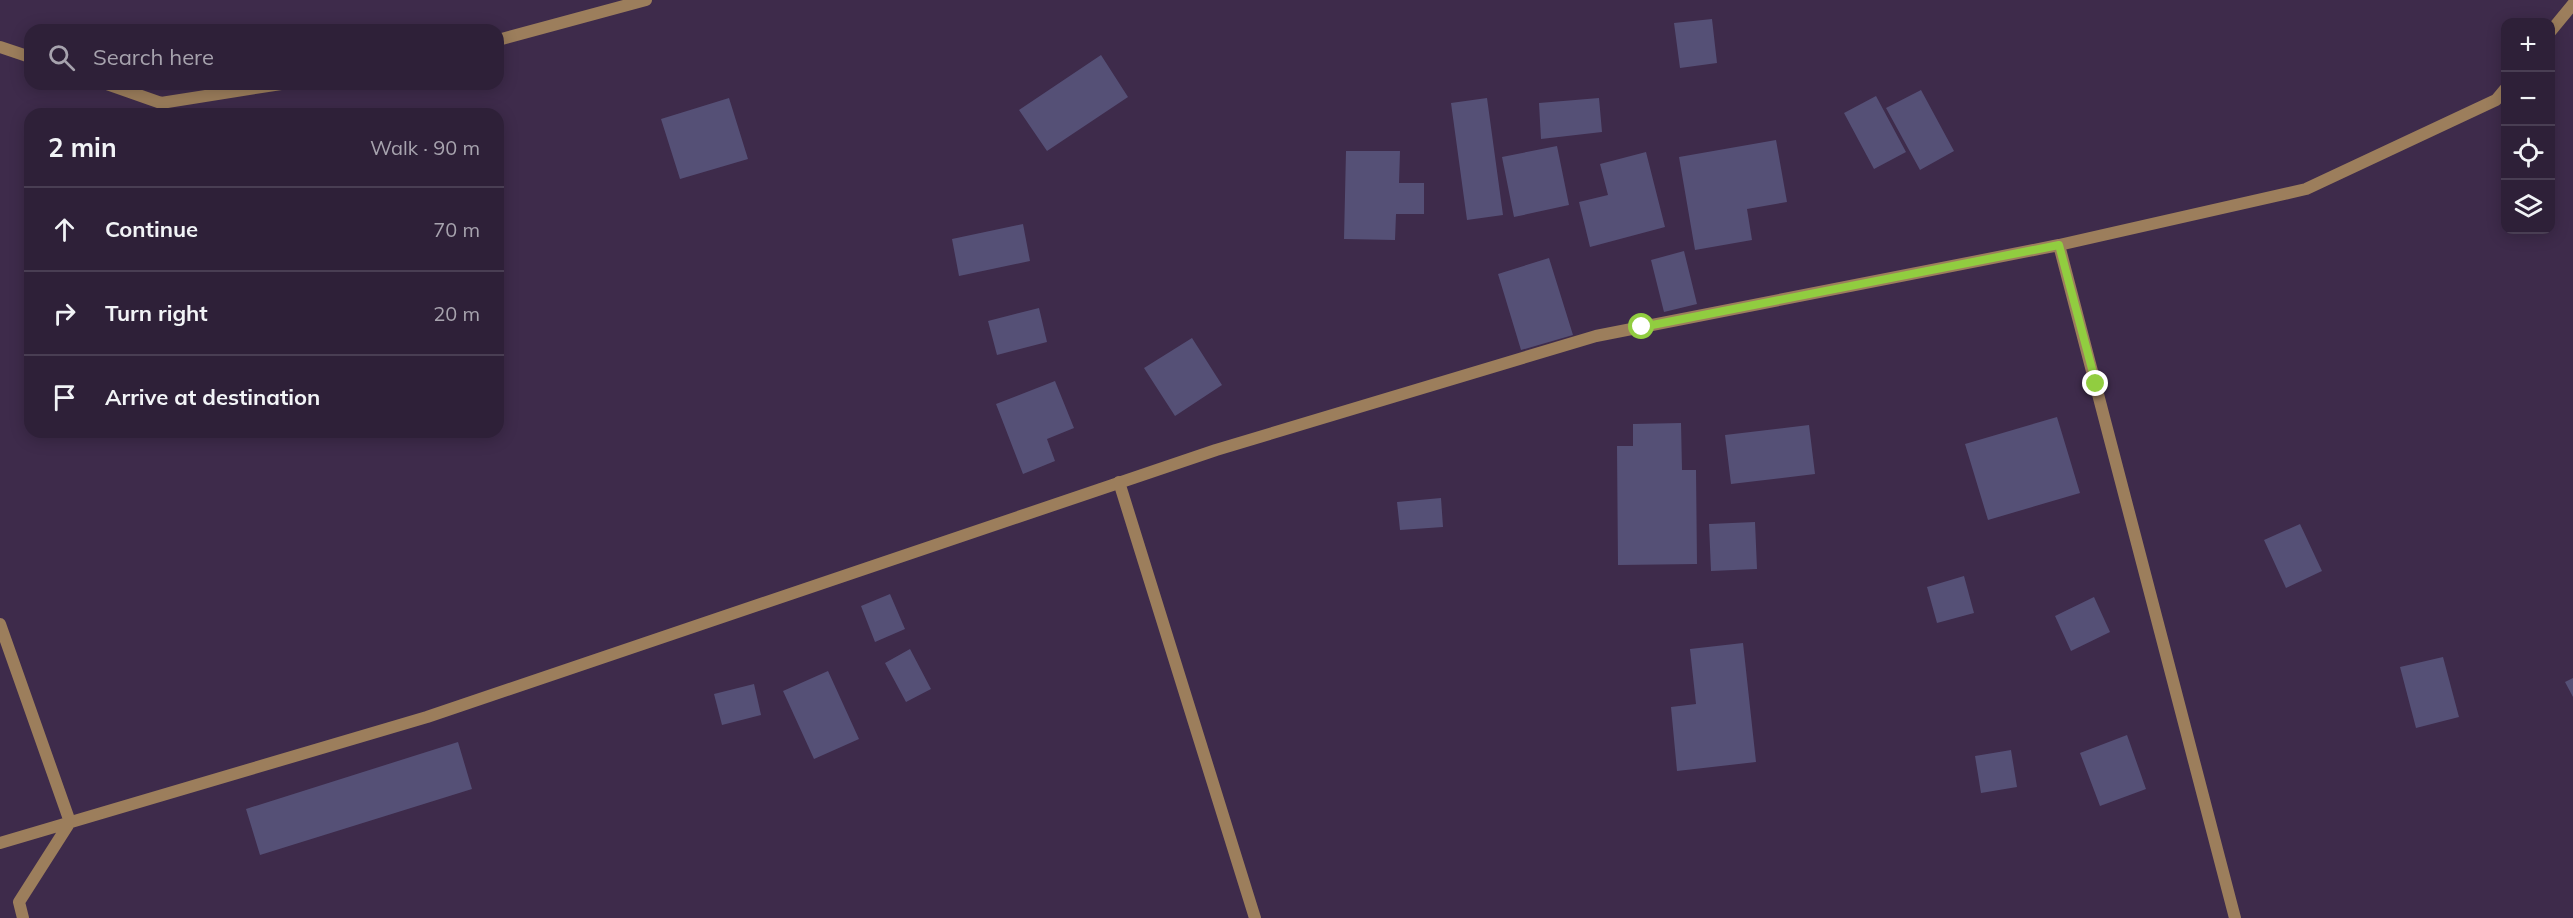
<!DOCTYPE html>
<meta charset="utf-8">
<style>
:root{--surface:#2e2038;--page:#3a2d43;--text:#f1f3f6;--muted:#a7a3ae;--line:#493e53}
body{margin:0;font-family:Mulish,sans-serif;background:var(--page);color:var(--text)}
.controls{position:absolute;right:18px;top:18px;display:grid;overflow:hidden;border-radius:12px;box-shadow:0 3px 15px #0003}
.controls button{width:54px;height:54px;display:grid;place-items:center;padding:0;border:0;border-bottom:2px solid var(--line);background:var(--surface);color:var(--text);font:30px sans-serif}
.stop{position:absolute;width:18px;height:18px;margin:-14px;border:4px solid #91cd40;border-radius:50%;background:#fff}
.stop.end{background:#91cd40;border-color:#fff;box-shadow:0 2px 6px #0008}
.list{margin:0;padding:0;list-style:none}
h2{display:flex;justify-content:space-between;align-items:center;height:78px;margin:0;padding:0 24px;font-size:26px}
h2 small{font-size:20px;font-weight:400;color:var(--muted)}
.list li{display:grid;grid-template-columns:39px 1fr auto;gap:18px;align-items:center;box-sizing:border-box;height:84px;padding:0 24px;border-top:2px solid var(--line)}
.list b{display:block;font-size:22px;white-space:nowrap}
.list em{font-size:20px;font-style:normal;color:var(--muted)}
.icon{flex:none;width:33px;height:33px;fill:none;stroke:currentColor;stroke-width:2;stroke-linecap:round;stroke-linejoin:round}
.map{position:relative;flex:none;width:2573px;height:918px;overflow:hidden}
.search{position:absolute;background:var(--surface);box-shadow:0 3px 15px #0003;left:24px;top:24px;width:480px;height:66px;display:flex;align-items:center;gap:15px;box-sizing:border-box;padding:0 21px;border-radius:18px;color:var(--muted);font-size:22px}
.panel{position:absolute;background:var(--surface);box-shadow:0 3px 15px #0003;left:24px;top:108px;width:480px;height:330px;border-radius:18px}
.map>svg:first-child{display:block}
</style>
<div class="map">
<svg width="2573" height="918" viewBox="0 0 2573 918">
<rect width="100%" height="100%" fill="#3e2b4b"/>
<path fill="#555076" d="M1712,19L1717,63L1680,68L1674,23Z
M1101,55L1128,97L1047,151L1019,110Z
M1921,90L1954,151L1920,170L1886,108Z
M1876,96L1906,152L1874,169L1844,113Z
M729,98L748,159L680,179L661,119Z
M1487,98L1503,215L1467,220L1451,103Z
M1599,98L1602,132L1541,139L1539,103Z
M1776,140L1787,202L1747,209L1752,240L1695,250L1679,157Z
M1557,146L1569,205L1514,217L1502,157Z
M1346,151H1400L1399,183H1424V214H1396L1395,240L1344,239Z
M1646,152L1665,227L1590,247L1579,202L1608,195L1600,164Z
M1023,224L1030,261L959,276L952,239Z
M1684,251L1697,304L1664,312L1651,260Z
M1549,258L1573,335L1521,350L1498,274Z
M1039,308L1047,342L997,355L988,321Z
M1192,338L1222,385L1175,416L1144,368Z
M1055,381L1074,428L1047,439L1055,461L1023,474L996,404Z
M2057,417L2080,493L1988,520L1965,444Z
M1681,423L1682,470H1696L1697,564L1618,565L1617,446H1633V424Z
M1809,425L1815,474L1731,484L1725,435Z
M1441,498L1443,527L1400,530L1397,502Z
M1755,522L1757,569L1711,571L1709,524Z
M2300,524L2322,571L2286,588L2264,540Z
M1964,576L1974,613L1937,623L1927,587Z
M890,594L905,629L875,642L861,606Z
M2094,597L2110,632L2071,651L2055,616Z
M1743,643L1756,762L1677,771L1671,707L1696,704L1690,649Z
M910,649L931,689L906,702L885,663Z
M2443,657L2459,717L2416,728L2400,667Z
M828,671L859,739L814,759L783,691Z
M2573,678V697L2565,682Z
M754,684L761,715L722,725L714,694Z
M2127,735L2146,789L2100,806L2080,753Z
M458,742L472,789L260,855L246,809Z
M2011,750L2017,787L1981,793L1975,756Z"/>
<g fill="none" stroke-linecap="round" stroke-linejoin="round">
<path stroke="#9c7e5c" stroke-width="12" d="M2550,32L2573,4
M498,40L646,0
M0,47L30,57
M107,84L161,103L281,84
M2059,245L2306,189L2496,100L2506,88
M1119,482L1255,918
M0,624L70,822L19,902L23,918
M0,843L427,717L1216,450L1596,336L2059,245L2235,918"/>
</g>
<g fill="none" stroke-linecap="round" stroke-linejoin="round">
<path stroke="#91cd40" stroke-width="8" d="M1642,327L2059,245L2096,384"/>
</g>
</svg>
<div class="controls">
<button>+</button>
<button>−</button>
<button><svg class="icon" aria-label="locate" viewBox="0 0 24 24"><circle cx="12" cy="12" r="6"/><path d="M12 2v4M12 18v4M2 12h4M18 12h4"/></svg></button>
<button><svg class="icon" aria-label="layers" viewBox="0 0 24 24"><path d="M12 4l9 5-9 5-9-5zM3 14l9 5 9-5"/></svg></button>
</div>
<div class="stop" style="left:1642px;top:327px"></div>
<div class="stop end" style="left:2096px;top:384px"></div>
<div class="search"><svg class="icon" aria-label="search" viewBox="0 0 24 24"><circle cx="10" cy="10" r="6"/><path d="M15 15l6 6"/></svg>Search here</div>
<section class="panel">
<h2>2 min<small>Walk · 90 m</small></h2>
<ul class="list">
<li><svg class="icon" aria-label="ahead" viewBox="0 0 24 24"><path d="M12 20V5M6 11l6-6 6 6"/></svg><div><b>Continue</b></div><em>70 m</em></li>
<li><svg class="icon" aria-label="right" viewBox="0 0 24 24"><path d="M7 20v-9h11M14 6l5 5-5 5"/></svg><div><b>Turn right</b></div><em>20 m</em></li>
<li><svg class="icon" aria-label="arrive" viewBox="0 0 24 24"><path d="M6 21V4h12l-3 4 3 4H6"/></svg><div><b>Arrive at destination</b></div></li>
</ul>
</section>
</div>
